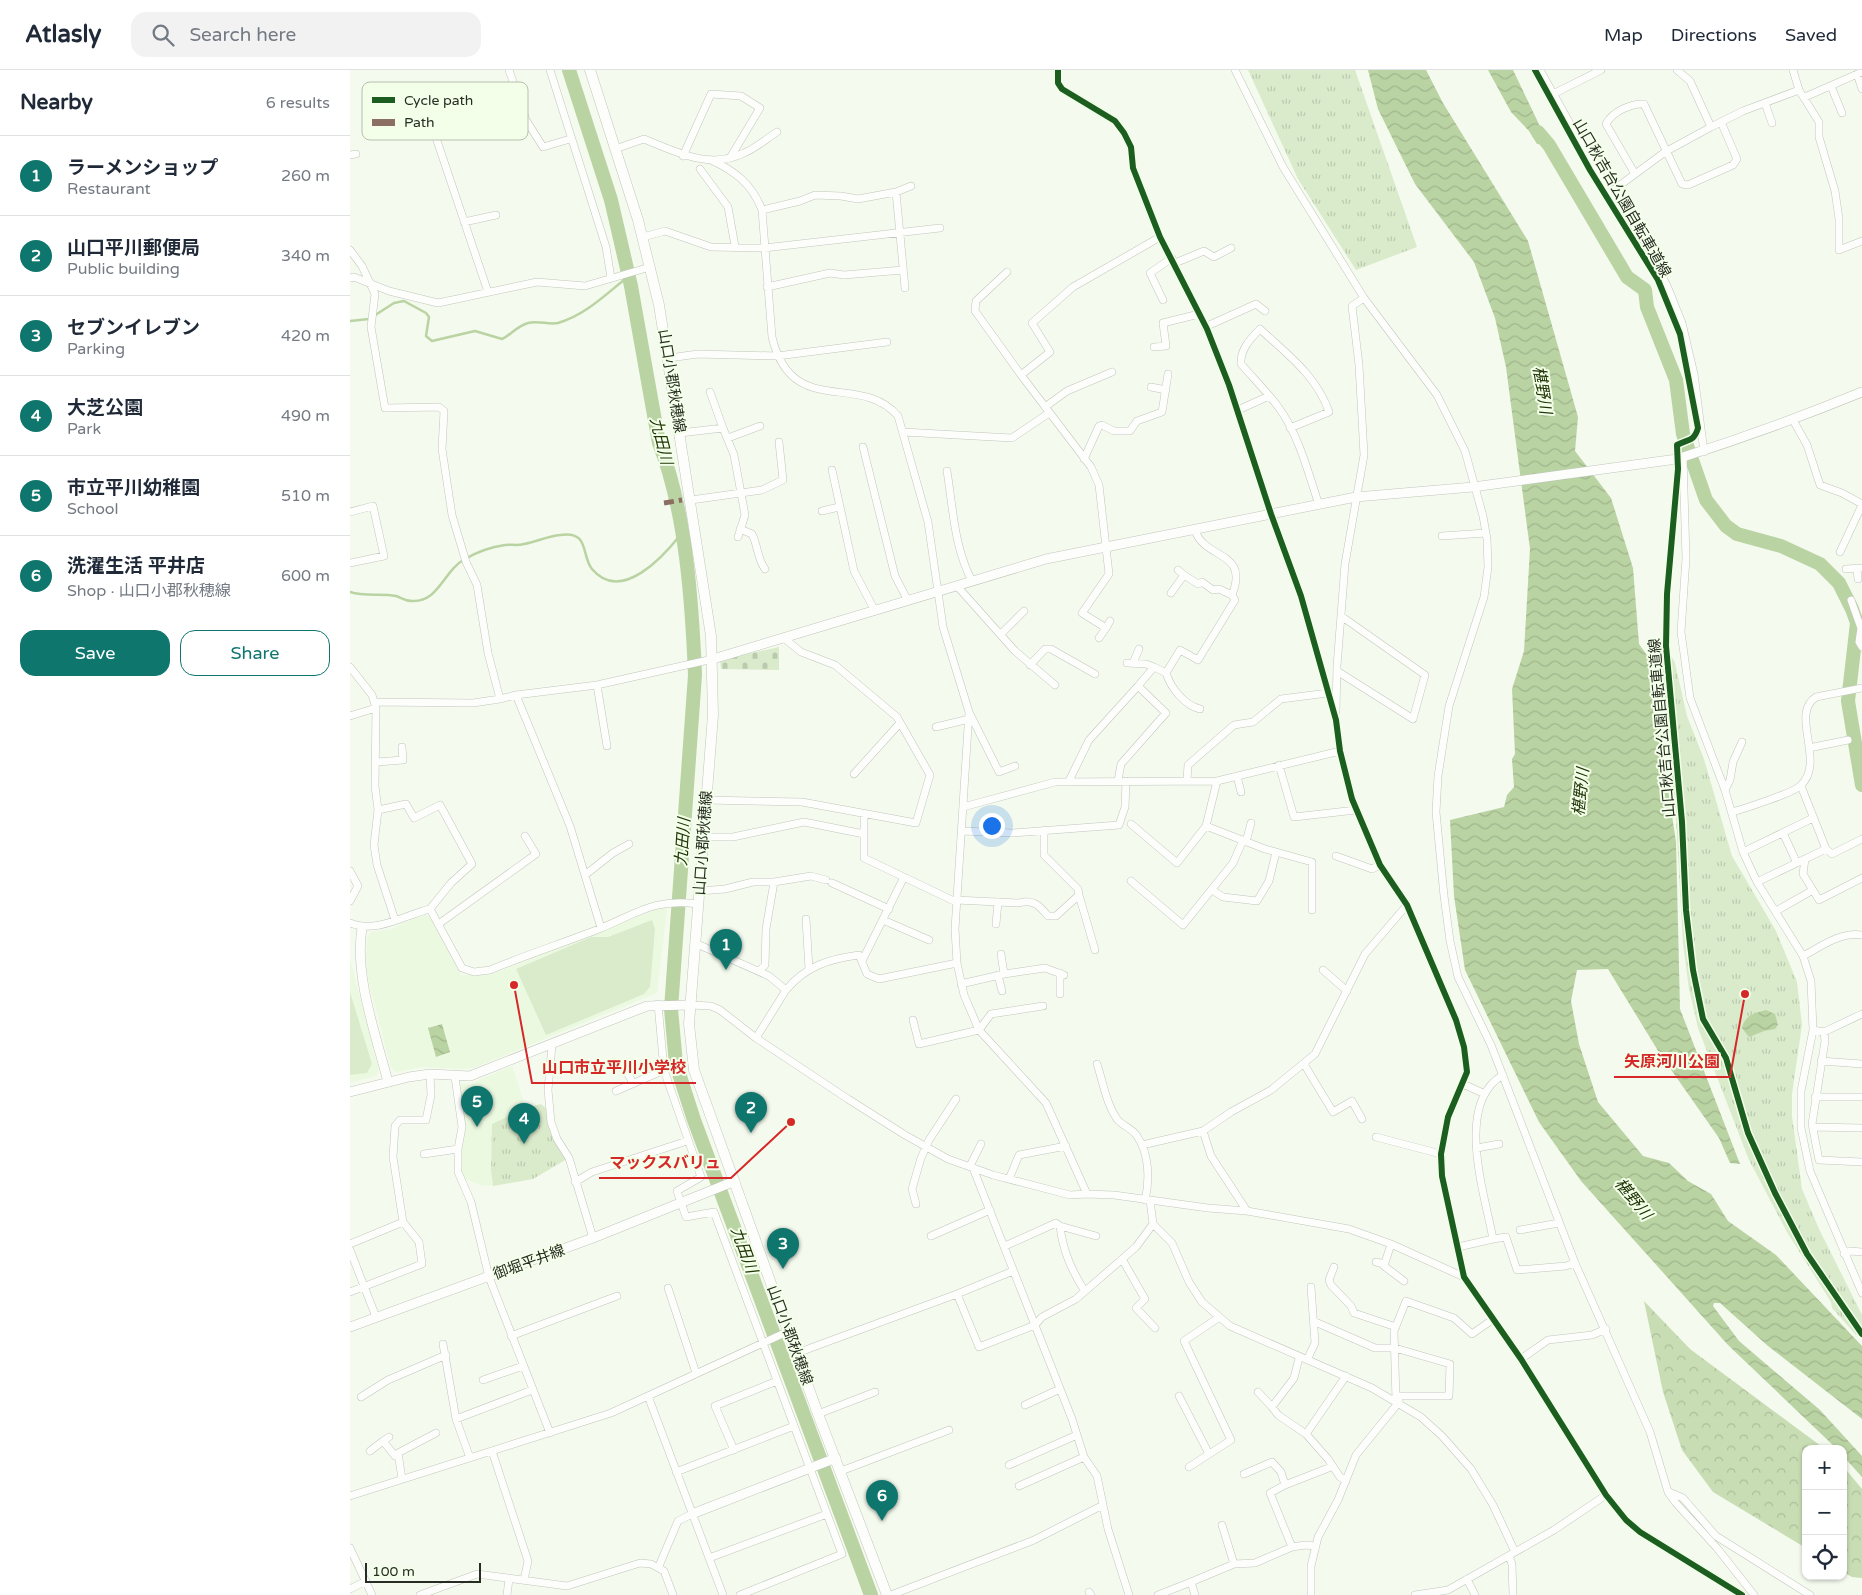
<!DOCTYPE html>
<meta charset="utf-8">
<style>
:root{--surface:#fff;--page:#f2f2f3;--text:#1f2937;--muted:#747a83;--line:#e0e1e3;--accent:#0f766e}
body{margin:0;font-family:"Varela Round","Noto Sans JP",sans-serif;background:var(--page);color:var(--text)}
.controls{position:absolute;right:15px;bottom:15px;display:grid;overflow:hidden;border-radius:10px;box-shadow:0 1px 4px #0004}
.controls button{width:45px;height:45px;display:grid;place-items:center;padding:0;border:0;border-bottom:1px solid var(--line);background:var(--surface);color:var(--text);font:25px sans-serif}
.scale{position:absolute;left:15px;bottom:12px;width:116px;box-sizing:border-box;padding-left:5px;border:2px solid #282d23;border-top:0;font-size:14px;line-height:18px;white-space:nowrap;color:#282d23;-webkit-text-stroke:4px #f3ffe9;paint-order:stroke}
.you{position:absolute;left:641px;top:755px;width:18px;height:18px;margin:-12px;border:4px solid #fff;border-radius:50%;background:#1a73e8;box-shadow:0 0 0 8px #1a73e833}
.badge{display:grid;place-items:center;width:32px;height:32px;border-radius:50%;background:var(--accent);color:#fff;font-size:16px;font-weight:700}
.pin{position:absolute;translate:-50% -41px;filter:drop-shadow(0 1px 2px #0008)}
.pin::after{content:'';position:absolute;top:26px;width:18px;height:15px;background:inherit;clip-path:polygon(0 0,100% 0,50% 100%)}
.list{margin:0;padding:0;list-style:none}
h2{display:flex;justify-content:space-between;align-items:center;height:65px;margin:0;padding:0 20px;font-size:21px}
h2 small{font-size:16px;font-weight:400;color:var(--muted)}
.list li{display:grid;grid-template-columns:32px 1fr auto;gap:15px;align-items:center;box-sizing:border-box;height:80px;padding:0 20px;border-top:1px solid var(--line)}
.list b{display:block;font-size:19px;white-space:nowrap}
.list p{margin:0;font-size:16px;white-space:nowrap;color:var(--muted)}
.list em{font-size:16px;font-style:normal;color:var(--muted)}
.actions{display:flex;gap:10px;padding:15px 20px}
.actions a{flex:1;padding:11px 0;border:1px solid var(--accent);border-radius:15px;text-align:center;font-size:18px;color:var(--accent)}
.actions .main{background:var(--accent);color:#fff}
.icon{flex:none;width:28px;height:28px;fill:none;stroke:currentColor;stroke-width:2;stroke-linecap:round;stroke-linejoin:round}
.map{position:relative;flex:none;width:1512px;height:1525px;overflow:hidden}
header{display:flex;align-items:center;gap:30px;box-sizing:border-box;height:70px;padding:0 25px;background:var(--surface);border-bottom:1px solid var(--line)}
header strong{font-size:24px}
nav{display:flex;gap:28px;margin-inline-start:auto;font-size:18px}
.search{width:350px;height:45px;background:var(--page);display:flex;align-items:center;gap:12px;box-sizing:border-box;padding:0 18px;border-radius:15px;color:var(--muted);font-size:19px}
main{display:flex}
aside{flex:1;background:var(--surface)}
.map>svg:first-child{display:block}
</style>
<header>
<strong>Atlasly</strong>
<div class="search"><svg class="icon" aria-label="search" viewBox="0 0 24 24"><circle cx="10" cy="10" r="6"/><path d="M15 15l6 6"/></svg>Search here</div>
<nav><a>Map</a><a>Directions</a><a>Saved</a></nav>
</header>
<main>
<aside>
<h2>Nearby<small>6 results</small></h2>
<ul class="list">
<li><span class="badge">1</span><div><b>ラーメンショップ</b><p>Restaurant</p></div><em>260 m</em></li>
<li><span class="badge">2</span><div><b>山口平川郵便局</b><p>Public building</p></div><em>340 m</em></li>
<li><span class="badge">3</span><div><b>セブンイレブン</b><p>Parking</p></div><em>420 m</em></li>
<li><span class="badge">4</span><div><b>大芝公園</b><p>Park</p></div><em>490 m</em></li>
<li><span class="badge">5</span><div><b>市立平川幼稚園</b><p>School</p></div><em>510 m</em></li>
<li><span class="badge">6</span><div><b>洗濯生活 平井店</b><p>Shop · 山口小郡秋穂線</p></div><em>600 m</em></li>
</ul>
<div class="actions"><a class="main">Save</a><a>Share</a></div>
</aside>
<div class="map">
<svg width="1512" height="1525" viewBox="0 0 1512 1525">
<defs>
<pattern id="forest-crowns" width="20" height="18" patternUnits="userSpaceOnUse" patternTransform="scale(1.25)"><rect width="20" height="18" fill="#c8ddb4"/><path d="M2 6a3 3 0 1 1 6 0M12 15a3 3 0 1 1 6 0" fill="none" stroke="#acbe9a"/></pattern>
<pattern id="cemetery-stones" width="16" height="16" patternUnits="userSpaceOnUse" patternTransform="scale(1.25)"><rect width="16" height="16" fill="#daebcb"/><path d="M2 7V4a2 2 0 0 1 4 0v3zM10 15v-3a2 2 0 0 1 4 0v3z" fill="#bbcaae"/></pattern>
<pattern id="park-tufts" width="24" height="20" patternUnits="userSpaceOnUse" patternTransform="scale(1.25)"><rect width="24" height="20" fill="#daebcb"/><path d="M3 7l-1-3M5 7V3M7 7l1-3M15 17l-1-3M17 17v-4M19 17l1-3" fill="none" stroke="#bbcaae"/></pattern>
<pattern id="water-waves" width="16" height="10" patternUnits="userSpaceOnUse" patternTransform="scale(1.25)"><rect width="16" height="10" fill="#bad3a3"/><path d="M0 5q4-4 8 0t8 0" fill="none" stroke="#a0b58c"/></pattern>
</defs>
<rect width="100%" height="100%" fill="#f4faee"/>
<path fill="#ecf9e1" d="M315,836L317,840L307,923L124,998L110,999L73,997L46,1002L41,998L18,910L16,892L17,867L21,862L42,859L53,853L75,845L84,849L111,905H140Z
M0,889L29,1001L26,1006L0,1013Z
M162,996L176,1038L142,1054L141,1100L143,1116L131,1115L113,1108L110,1101L108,1014H120Z"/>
<path fill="url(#forest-crowns)" d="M1294,1231L1340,1279L1475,1379H1456V1478L1363,1422L1332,1380L1313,1322Z
M1493,1396L1512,1419V1508L1502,1507L1493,1502Z"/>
<path fill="url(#cemetery-stones)" d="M429,577V600L371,599L370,590Z"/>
<path fill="url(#park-tufts)" d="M898,0H1005L1067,177L1006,200L948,109Z
M1310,578L1319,582L1325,593L1337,646L1354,689L1382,786L1426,861L1447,912L1452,955L1442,1024V1046L1452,1119L1469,1159L1512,1245V1260L1506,1265L1482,1238L1481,1232L1437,1162L1399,1090L1348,958L1339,919L1333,874L1326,749Z
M191,1034L198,1040L217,1089L183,1109L143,1116L141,1100L142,1054L176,1038Z"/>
<path fill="#daebcb" d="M302,850L305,859L300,917L294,924L196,965L166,899L241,867H258Z
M0,922L22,994L17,1003L0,1005Z"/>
<path fill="url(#water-waves)" d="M1018,0H1076L1093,33L1178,171L1228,347L1225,381L1261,428L1283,498L1289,574L1299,588L1305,647L1312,679L1326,772L1330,939L1390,1094L1380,1093L1369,1068L1310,984L1258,899L1227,900L1221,931L1229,974L1248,1032L1293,1086L1319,1093L1338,1111L1361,1124L1378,1151L1426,1185L1512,1276V1349L1418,1276L1370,1233H1364L1363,1236L1389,1271L1470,1340L1512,1386V1407L1493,1386V1379H1487L1378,1275L1231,1111L1189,1052L1115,900L1104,826L1100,750L1154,737L1157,725L1164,717L1162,689L1165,684L1162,619L1174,581L1180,479L1156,297L1145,248L1124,192L1065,114L1028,39Z
M1138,0H1163L1199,75L1187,74L1179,61L1161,42Z
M1416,940L1425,944L1428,955L1425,959L1414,961L1399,967L1392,958C1395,945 1405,943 1416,940Z
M92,954L100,982L86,987L78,958Z"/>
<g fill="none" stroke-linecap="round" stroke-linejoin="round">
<path stroke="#bad3a3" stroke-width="2.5" d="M0,251L19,249L44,233L54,231L76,243L79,247L76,266L82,271L125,261L152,269C161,265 167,256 178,253C188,250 198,255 208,253C236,245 257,223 279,206
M0,522C15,527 31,523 46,526C52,528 56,532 64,531C70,531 77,528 81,525C94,514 100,497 115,489C127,482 141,477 155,475C161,474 167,476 174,474C186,472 198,466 210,465C240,460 231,486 242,499C271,534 314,486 331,464"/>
<path stroke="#bad3a3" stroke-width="14" d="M219,0L261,130L281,216L309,373C336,441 342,532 345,605L321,939L326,994L344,1050L521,1525
M1188,62L1199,75L1277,207L1295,220L1297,237L1326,310L1333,364L1356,430L1376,456L1387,464L1431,476L1470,494L1489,513L1502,539L1507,553L1498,631L1512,715"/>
<defs>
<path id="street" d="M159,0L176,50L193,77L220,69
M200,0L256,177L261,208
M708,0V13L712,19L765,51L774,63L781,77L783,98L810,167L857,259L879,315L921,444L951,526L986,650L990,681L1002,729L1030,795L1057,835L1106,950L1114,977L1117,1002L1098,1047L1091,1084L1092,1106L1114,1207L1171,1289L1256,1425L1276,1450L1290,1462L1392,1525
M885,0L933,97L1014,228L1087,325L1115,381L1133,446L1137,469L1138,497L1134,527L1099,636L1088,706L1086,742L1094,826L1100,871L1108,907L1141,975L1225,1193L1300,1362L1318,1422L1325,1432L1367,1478L1404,1525
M1190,0L1242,93L1297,175L1318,218L1332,253L1344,304L1354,382
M1443,0L1449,20L1469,52V67L1485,121L1489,149V180L1512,171
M1507,4L1512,19
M1481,16L1492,43
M1203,24L1251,0
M1455,27L1512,2
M1415,33L1422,53
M77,41L138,222
M120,45L126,65
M1361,57L1393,41L1449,20
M83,58L132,41
M265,79L294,69C326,82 360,100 394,83C406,78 416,69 427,62
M0,85L6,84
M333,86L361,24L391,26L410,38L380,88
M361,90C385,101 402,114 412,140L422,267C442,350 509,301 548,346L578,452L593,557L619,642L605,859L607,893L614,925L629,960L696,1033L737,1124
M350,99L378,137L385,176
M1285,104L1256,54C1262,42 1281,33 1294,34L1332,114L1338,115L1383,95L1387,89L1371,52
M1262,121L1315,82L1361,57L1340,11L1327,0
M546,122L555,218
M412,140L450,131L465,125L491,126L508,129L546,122L561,116
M114,152L146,145
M293,167L315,161L361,177L414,178L590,158
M0,180L12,196L25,224L21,257L35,338L89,337L94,341L92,379L102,445L116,492L127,515L138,583L150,629
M825,193L854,181L864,187L881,178
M657,202L626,231L625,241L671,305
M0,208L4,207L39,221L88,233L187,212L235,216L300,197
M417,217L480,203L494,205L553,200
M813,230L800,203L822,188
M855,257L906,234L915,241
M804,277L816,276L813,253L849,244
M319,288L348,284L427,286L537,272
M801,317L816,320
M360,322L373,358
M695,337L717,321L762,302
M888,340L919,326
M1443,350L1457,375L1470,415L1492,423L1512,434
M940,358L979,342C967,306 937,284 910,259C900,269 890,280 891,294C904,309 918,323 929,338C949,366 958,402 969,435
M553,362L662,368L699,343
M330,363L373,358L384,385L395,445L388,467
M378,368L410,356
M513,377L545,506L558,531
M1333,387L1336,488L1331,562L1340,628L1375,720L1393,782L1407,812L1453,886L1461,911L1463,960L1451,1021V1058L1460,1101L1512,1223
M734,389L749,356L752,355L764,361H780L787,351L812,342L818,304
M482,400L504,501L525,541
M597,401C603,438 604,477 622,511
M341,430L412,420L433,410L429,372
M472,441L489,437
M0,442L23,436L34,486L0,493
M390,459L402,464C408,476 407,488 415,499
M1092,466L1136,463
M1490,482L1512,435
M1507,498L1508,509
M1496,499L1512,498
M828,500L834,505
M607,516L665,581L705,615
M821,523L834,505L848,514L852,512L863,520L869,519L882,525C900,480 854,490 845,460
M1501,530L1511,558L1509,572L1512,577
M756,558L760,551
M651,564L674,541
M749,568L756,558L732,543L759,504L749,415L741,397L671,305L700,282L682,253L723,217L810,167
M777,593L796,594L804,597
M783,593L789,579
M680,595L695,579H701L745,604
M0,597L22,625L26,638L0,646
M987,601L1063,649L1075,605L991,546
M816,603C821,618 834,635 850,639
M247,615L257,676
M788,616L804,597L816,603L830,580L848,590L885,530L882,525
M166,625L220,756L251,858
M25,632L123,633L150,629L166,625L247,615L363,589
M26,638L25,716L28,740L24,775L27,795L45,850
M986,641L987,596L995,494L1014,385L1009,295L1002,236L1014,228
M619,642L649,702L665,696
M586,657L619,649
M1459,678L1498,670
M27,692L53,690L52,677
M929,695L944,747L1006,740
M504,704L550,653
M887,706L891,722
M837,710L838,695L884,655L903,652L931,629L978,623
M719,711L739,670L788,616L816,643L771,694L768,711
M1375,720L1380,710L1383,692L1392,672
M356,730L452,732L566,753L580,705L547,647L485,595L451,582L435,569
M613,737L705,712L867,711L990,681
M28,740L56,734L64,748L90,735L122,794L101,813L80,839
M1382,742C1393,739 1443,723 1450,716C1477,693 1439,644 1466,627L1512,618
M514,745V788L606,832
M781,754L827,793L856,756L867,711
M856,756L915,779L962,792V840
M694,760V785L728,819L729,825
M611,761L663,763L769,755L775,737L776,711
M1433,763L1446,791
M354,767H383L454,752L514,764
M896,772L901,753
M1476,779L1482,784L1512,769
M1393,782L1463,748
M986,786L1022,799L1030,795
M1455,789L1453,804L1469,830L1512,808
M0,801L8,816L0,831
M235,805L263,783L279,774
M781,811L833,855L883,793L893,770
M1407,812L1476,779L1451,716
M482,813L539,839
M862,820L873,827L907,831L919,811L926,782
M350,821L375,819L403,812H424L461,806L476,810
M606,830L669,833C683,829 689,835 698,846H706L729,825L745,880
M1426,841L1463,820
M456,849L459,899
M533,850L579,870
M0,853C26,864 55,845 80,839L112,898L124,902L140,900C176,885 213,873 249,859C288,843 304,828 348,834
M90,853L186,784L175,766
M646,854L648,832
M345,873L419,906L436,920C456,896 479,889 509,885L517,904L529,909L607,893
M651,884L654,904
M1453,886C1472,876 1490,862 1512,865
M512,891L554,807
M973,900L997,921
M409,901L415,895L416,859L424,812
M648,905L652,921
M611,914L654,904L695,898L714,905
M710,924V903
M308,934L314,1000L351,1107L327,1121L336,1147L364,1142L492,1484L390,1525
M340,935L361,936L370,940L406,968L498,1029L555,1065L598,1089L643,1105L720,1125L737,1124L764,1125L858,1138L897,1141L999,1159L1041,1174L1114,1207
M563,950L569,974L629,960L641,944L693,936
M1463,960L1474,962L1512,944
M1474,962L1475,971L1462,1054L1469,1090L1512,1092
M406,968L436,920
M202,975L198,1020L201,1052L207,1069L219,1088L243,1168
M1471,991L1512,994
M747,994C753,1012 756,1033 767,1049C772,1056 782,1058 787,1066C799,1083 800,1110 795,1130
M954,994L983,1042L1002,1031L1012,1049
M276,1001L283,1013
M1153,1005C1104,1033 1135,1125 1143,1169L1156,1167L1167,1200L1216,1196L1225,1193
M105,1007L112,1057L108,1079V1102L121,1132L139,1207L200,1363
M1113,1014L1135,1024
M266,1021L314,1000
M1465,1027H1512
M1463,1057L1512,1058
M1026,1067L1091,1084
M792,1075L853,1061
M1127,1078L1149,1074
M74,1084L108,1079
M620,1096L631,1074
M623,1098L722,1349L734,1387L747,1406L758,1459L779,1525
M659,1109L669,1085L716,1076
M225,1112L242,1102L337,1071
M566,1134L562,1119L571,1088L579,1070L606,1029
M897,1141L861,1086L853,1061L881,1042L921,1020L965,984L1015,884L1057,835
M803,1154L822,1173L839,1212L852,1232L880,1256L1022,1318L1071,1347L1092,1366L1121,1399L1143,1435L1165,1482
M710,1156L746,1166
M1170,1160L1209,1153
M581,1166L640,1140
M0,1174L53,1152
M1041,1174L1034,1196L1054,1211
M655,1176L706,1153L710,1156C713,1181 721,1199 734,1220
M1108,1177L1143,1169
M0,1180L26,1247
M1494,1184L1500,1181L1512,1182
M772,1189L795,1229L786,1238L805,1258
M1026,1192L1034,1194
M984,1197L979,1210L981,1215L1001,1236L1004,1243L1046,1257
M318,1218L346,1303
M0,1222L72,1194L69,1172L53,1152L43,1087L45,1056L50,1050H76L81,1025L80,1004
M607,1224L663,1201
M963,1251L1025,1278H1045L1100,1294L1099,1326H1046
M161,1266L267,1226
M93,1274L106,1349L120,1388
M447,1283L607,1224L629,1277L685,1255L692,1247L726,1229L786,1177L803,1154L800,1130
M1171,1289L1198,1270L1242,1265L1256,1259
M957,1290L965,1273L961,1217
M133,1310L173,1296
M908,1322L922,1337L944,1308L949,1288
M298,1326L373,1525
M829,1326L859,1384
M11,1327L38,1310L96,1285
M1046,1330L1044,1261L1056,1231L1104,1248L1122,1264L1142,1250
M675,1335L710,1319
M922,1337L928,1345L956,1364L996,1306
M468,1344L525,1322
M106,1349L182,1320
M956,1364L978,1389L990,1407L996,1411
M39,1367L33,1371L45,1386H47
M384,1380L365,1336L427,1311
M20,1381L33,1371
M142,1381L178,1491L174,1510
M659,1395L727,1365
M839,1397L881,1370L834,1271L868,1248
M491,1401L599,1360
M326,1402L444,1356
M894,1404L922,1392L931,1402L935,1415L981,1397
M52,1409L48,1383L86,1363
M935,1415L920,1423L942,1477L955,1475L966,1476
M669,1416L734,1387
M1319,1422L1333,1428L1366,1466L1460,1525
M0,1426L261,1343L439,1261
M872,1455L884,1494L905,1493L942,1477
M0,1478L22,1525
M1159,1486L1162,1494L1163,1525
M359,1488L477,1444
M309,1496L328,1451L342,1444
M1117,1509L1125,1525
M0,1519L16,1511
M739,1522L741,1525
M70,1525L127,1504L217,1516L290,1493L301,1494L314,1501L323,1525
M157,1525L159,1509
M541,1525L684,1470L753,1435
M808,1525L841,1512
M845,1525L841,1512L884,1494
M961,1525V1496L968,1467L988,1430L1006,1385L1049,1332
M1065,1525L1098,1520L1204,1460L1256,1425"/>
<path id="secondary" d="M363,589L696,489L1006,427L1123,417L1327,389C1390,369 1451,347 1512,322
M12,858C4,906 26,965 38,1012
M0,1022L59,1007L80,1004L120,1006L297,936L340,935
M0,1257L243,1168L385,1111
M342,1444L486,1388"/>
<path id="primary" d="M240,0L288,150L309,235L361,566L363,645L339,954L344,1000L468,1344L537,1525"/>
</defs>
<use href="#street" stroke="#c1c6bc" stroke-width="8"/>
<use href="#secondary" stroke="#c1c6bc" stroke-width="10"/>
<use href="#primary" stroke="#c1c6bc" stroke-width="11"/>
<use href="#street" stroke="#fdfefc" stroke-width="7"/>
<use href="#secondary" stroke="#fdfefc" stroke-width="9"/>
<use href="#primary" stroke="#fdfefc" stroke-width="10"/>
<path stroke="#8d6e63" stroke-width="5" stroke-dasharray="10 5" stroke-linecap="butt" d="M314,433L332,430"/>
<defs>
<path id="cycleway" d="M708,0V13L712,19L765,51L774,63L781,77L783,98L810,167L857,259L879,315L921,444L951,526L986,650L990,681L1002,729L1030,795L1057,835L1106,950L1114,977L1117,1002L1098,1047L1091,1084L1092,1106L1114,1207L1171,1289L1256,1425L1276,1450L1290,1462L1392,1525
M1185,0L1240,100L1308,210L1330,264L1348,358C1344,372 1338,369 1327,375L1328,399L1317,524L1316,576L1332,752L1336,840L1343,900L1353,949L1376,988L1398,1063L1425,1123L1457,1184L1512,1264"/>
</defs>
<use href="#cycleway" stroke="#f3ffe9" stroke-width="9"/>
<use href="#cycleway" stroke="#1b5e20" stroke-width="6"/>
</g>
<g text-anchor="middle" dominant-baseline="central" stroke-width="4" stroke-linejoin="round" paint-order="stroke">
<g font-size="15" fill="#282d23" stroke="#f3ffe9">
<text transform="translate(1272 128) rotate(60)">山口秋吉台公園自転車道線</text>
<text transform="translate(322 311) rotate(81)">山口小郡秋穂線</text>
<text transform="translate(1312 658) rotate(-95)">山口秋吉台公園自転車道線</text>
<text transform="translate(353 773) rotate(-86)">山口小郡秋穂線</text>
<text transform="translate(179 1192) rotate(-20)">御堀平井線</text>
<text transform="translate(440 1265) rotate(70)">山口小郡秋穂線</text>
</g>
<g font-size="16" font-style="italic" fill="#213507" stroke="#f3ffe9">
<text transform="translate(1192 320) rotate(81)">椹野川</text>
<text transform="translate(311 371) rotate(76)">九田川</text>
<text transform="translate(1231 722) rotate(-84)">椹野川</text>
<text transform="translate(333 772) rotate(-86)">九田川</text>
<text transform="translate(1283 1129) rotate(51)">椹野川</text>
<text transform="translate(394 1180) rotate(70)">九田川</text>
</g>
</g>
<rect x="12" y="12" width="166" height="58" rx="8" fill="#f3ffe9" stroke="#b6c0ae" stroke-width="1"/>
<rect x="22" y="27" width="23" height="6" fill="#1b5e20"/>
<rect x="22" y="49" width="23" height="7" fill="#8d6e63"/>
<g font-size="14" fill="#282d23">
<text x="54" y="35">Cycle path</text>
<text x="54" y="57">Path</text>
</g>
<path fill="none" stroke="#d62828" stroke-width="2" d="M1395 924L1380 1007H1264M164 915L182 1013H346M441 1052L381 1108H249"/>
<g fill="#d62828" stroke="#f3ffe9" stroke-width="2">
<circle cx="1395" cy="924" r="5"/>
<circle cx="164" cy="915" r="5"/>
<circle cx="441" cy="1052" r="5"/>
</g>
<g font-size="16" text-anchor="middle" font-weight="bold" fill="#d62828" stroke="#f3ffe9" stroke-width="4" stroke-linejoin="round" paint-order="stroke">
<text x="1322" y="997">矢原河川公園</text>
<text x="264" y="1003">山口市立平川小学校</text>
<text x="315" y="1098">マックスバリュ</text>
</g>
</svg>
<div class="controls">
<button>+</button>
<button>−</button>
<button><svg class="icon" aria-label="locate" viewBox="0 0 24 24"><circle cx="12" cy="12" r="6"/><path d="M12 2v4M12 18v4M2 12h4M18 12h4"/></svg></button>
</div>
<div class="scale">100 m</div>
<div class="you"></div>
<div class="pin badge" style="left:376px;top:900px">1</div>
<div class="pin badge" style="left:401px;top:1063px">2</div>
<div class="pin badge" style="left:433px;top:1199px">3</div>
<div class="pin badge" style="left:174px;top:1074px">4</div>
<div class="pin badge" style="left:127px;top:1057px">5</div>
<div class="pin badge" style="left:532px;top:1451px">6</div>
</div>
</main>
